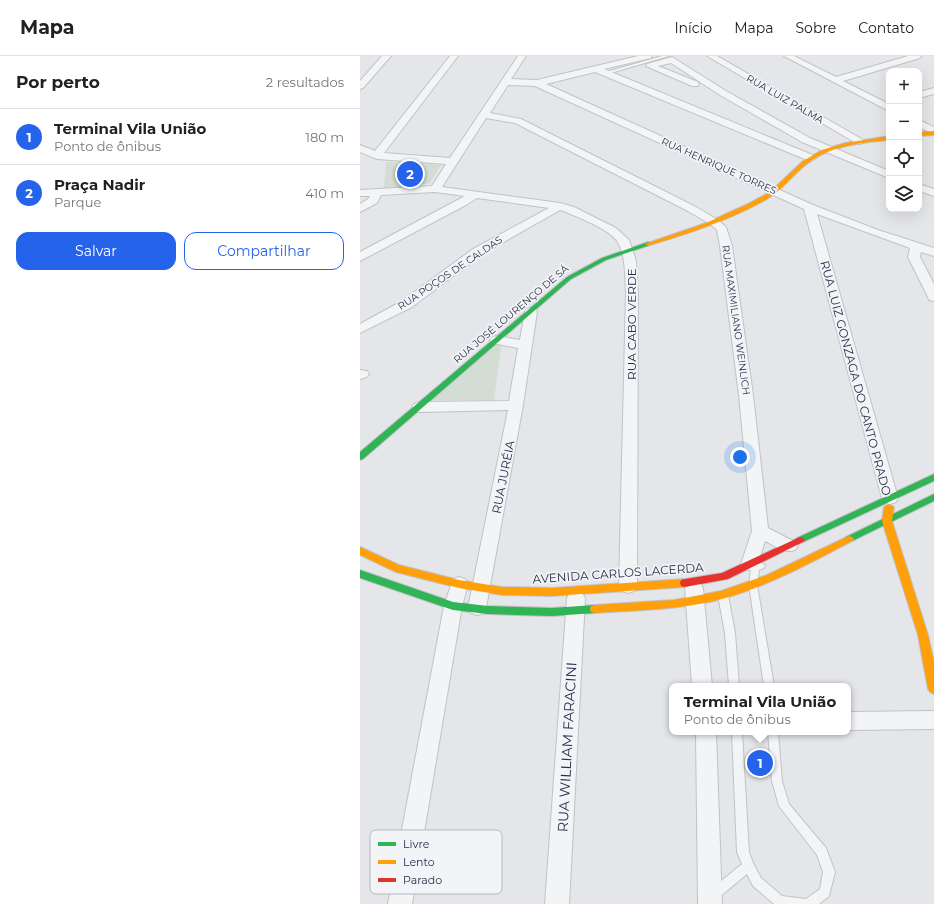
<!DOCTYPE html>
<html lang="pt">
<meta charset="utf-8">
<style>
:root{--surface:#fff;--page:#f6f6f6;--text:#202124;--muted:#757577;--line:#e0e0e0;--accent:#2563eb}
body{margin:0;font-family:Montserrat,sans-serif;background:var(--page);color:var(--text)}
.controls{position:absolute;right:12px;top:12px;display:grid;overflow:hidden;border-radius:8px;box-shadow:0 4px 16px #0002}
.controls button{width:36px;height:36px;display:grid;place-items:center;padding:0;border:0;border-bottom:1px solid var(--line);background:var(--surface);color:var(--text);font:20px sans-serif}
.you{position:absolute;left:380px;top:401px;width:14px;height:14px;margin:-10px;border:3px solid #fff;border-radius:50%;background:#1a73e8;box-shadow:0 0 0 6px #1a73e833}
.badge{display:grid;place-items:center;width:26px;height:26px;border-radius:50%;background:var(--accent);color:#fff;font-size:13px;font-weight:700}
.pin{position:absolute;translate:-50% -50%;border:2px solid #fff;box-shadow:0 1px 4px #0006}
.popup{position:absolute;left:309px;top:627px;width:182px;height:52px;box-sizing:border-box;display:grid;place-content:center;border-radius:8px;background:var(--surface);filter:drop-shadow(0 1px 3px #0005);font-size:13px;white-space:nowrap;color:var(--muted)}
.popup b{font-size:15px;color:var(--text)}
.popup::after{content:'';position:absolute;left:50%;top:100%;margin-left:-8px;border:8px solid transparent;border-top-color:var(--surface)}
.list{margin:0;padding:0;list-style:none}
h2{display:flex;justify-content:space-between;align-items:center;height:52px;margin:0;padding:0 16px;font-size:17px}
h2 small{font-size:13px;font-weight:400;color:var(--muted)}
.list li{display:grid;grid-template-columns:26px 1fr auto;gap:12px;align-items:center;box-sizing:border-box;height:56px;padding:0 16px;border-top:1px solid var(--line)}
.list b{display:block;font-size:15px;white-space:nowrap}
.list p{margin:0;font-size:13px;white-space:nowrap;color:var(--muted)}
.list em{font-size:13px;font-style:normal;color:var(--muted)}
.actions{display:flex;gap:8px;padding:12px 16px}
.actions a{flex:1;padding:9px 0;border:1px solid var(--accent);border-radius:12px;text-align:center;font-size:14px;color:var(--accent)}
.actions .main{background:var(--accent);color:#fff}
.icon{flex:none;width:22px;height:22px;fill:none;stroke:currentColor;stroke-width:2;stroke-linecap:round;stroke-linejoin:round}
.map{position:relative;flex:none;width:574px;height:848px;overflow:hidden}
header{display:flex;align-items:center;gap:24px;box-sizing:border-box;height:56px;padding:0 20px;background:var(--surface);border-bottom:1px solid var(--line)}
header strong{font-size:19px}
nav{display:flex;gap:22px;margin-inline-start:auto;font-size:14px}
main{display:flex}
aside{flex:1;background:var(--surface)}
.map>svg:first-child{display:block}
</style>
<header>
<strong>Mapa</strong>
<nav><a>Início</a><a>Mapa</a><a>Sobre</a><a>Contato</a></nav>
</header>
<main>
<aside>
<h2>Por perto<small>2 resultados</small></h2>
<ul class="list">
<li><span class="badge">1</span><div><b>Terminal Vila União</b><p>Ponto de ônibus</p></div><em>180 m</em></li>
<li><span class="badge">2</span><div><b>Praça Nadir</b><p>Parque</p></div><em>410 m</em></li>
</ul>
<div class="actions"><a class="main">Salvar</a><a>Compartilhar</a></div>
</aside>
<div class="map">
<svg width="574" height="848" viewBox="0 0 574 848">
<rect width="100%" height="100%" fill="#e4e6e9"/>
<path fill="#d3ddd4" d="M26,106L81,109L70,127L48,131L24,132Z
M142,284L134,344H70Z"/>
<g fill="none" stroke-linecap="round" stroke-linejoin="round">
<defs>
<path id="lane" d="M302,0H309L247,18L243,17Z
M401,507L404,508L405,510L404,512L399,514L397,529L414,630H404L389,529L391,512L392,510Z
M363,536L366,537L368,539L375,577L379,630H369L365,577L358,539L360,537Z
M372,676H382L389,796L393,807L401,822L422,840L446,843L460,833L463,816L457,799L419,750L412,725L408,676H418L422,725L429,748L466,792L475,816L469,840L459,848H414L393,830L387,818L357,843L353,845L349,843L347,839L349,835L382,808L377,796Z"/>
<path id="street" d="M22,0H31L3,32L0,33V25Z
M90,0H98L24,97L90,102L158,0H166L151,23L177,24L278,0H292L291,2L244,13L455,100L456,102L451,105L447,104L235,16L186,28L453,149L518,174L574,192V200L561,196L560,201L574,228V245L569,244L568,241L548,201L550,192L457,158L538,442L536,446L530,448L524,446L522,442L444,153L175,30L148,29L130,57L161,63L336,151L358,164L366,171L372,190L393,339L408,472L435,486L438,490L435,494C424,498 415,490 405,485L396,513L390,514L384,513L381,508L392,475L379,339L360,190L357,174L350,168L328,155L155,67L126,62L82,131L200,147L214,151L256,172L269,184L276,205L278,237L277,530L274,535L268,537L262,535L259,530L266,237C265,222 266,198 257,185C249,173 220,162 206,156L200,154L121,199L52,251L0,277V268L42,245L113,193L189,152L117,142L106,149L0,205V196L105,140L75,136L21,139L17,147L0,156V148L8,143L10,140H0V134L72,130L86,108L17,103L0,96V89L15,95Z
M347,0H357L505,85L500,88L496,87Z
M424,0H434L476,21L548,0H561L560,2L483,25L529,48V55Z
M312,1L366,35L450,82L529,115V122L442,86L360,39L311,7L298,10L338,26L339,28L338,30H332L286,10L287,8Z
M574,32V38L559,42V36Z
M559,64L574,71V78L559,71Z
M559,128L574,133V140L559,135Z
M171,252L176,253L177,256L163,349L126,552L123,557L117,559L111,557L108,552L148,354L59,356L54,354L52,351L54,348L59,346L149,345L158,292L132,287L130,284L132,281L137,280L160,284L165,256L166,253Z
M0,314L7,315L9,318L7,321L0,323Z
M99,521L105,523L108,528L102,550L52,848H28L84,550L93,523Z
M334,525L340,527L343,532L352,630H332L325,532L328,527Z
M216,535L222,537L225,542L209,848H185L207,542L210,537Z
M574,655V673L488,674V656Z
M336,676H356L362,848H338Z"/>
<path id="fast" d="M288,186L290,187V189L246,204L211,223L3,403L0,404V396L207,221L242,202Z
M574,418V425L443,486H437L435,484L437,482Z
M574,438V445L492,485H486L484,483L486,481Z
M0,514L93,546L128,550L192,552L235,549L239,550L240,553L239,556L235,557L192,560L128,558L93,554L0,522Z"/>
<path id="slow" d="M574,75V79L559,80V76Z
M529,80V84C499,87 467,90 443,111C431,121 421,135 407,143C370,164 330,177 290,189H286L285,188L346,167L390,147L410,136L443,105L462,94L485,87Z
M529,448L534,451L532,465L568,579L574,606V638L570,636L568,633L558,579L522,465L524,451Z
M489,480L492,481L494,483L492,485C450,507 408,530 362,543C320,554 277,554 235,557L231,556L230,553L231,550L235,549L314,544L361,535L407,519Z
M0,491L39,509L99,524L142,531L192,532L325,523L329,524L330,527L329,530L325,531L192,540L142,539L99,532L36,516L0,499Z"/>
<path id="jam" d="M440,481L443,482L445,484L443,486L368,523L325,531L321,530L320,527L321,524L325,523L362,517Z"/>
</defs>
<use href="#lane" stroke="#c1c2c7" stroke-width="2"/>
<use href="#street" stroke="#c1c2c7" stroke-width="2"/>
<use href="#fast" stroke="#c1c2c7" stroke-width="2"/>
<use href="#slow" stroke="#c1c2c7" stroke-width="2"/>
<use href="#jam" stroke="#c1c2c7" stroke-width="2"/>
<use href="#lane" fill="#f3f4f6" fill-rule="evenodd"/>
<use href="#street" fill="#f3f4f6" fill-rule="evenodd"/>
<use href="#fast" fill="#30b455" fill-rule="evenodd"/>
<use href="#slow" fill="#ff9f0a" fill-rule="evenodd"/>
<use href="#jam" fill="#e5322d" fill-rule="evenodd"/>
</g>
<g text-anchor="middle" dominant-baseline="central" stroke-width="3.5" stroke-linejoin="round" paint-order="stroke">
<g font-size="10" fill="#292f45" stroke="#f2f4f8">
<text transform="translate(425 43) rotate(30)">RUA LUIZ PALMA</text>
<text transform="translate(359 110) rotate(24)">RUA HENRIQUE TORRES</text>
<text transform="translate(90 217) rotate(-34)">RUA POÇOS DE CALDAS</text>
<text transform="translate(151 258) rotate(-40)">RUA JOSÉ LOURENÇO DE SÁ</text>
<text transform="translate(376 264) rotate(82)">RUA MAXIMILIANO WEINLICH</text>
</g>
<g font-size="12" fill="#292f45" stroke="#f2f4f8">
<text transform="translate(271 268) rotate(-90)">RUA CABO VERDE</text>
<text transform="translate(496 322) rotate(75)">RUA LUIZ GONZAGA DO CANTO PRADO</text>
<text transform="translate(143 421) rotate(-79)">RUA JURÉIA</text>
<text transform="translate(258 517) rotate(-4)">AVENIDA CARLOS LACERDA</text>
</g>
<g font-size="14" fill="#292f45" stroke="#f2f4f8">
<text transform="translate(207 691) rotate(-87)">RUA WILLIAM FARACINI</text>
</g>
</g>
<rect x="10" y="774" width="132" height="64" rx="6" fill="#f2f4f8" stroke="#b6b9c2" stroke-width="1"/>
<rect x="18" y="786" width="18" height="4" fill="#30b455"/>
<rect x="18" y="804" width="18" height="4" fill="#ff9f0a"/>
<rect x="18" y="822" width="18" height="4" fill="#e5322d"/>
<g font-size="11" fill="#292f45">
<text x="43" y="792">Livre</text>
<text x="43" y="810">Lento</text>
<text x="43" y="828">Parado</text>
</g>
</svg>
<div class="controls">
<button>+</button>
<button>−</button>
<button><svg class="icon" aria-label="locate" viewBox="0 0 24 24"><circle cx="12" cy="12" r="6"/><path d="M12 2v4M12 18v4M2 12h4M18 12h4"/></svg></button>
<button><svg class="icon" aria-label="layers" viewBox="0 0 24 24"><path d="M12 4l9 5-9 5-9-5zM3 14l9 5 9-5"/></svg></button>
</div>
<div class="you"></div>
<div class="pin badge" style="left:400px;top:707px">1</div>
<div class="popup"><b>Terminal Vila União</b>Ponto de ônibus</div>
<div class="pin badge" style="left:50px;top:118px">2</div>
</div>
</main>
